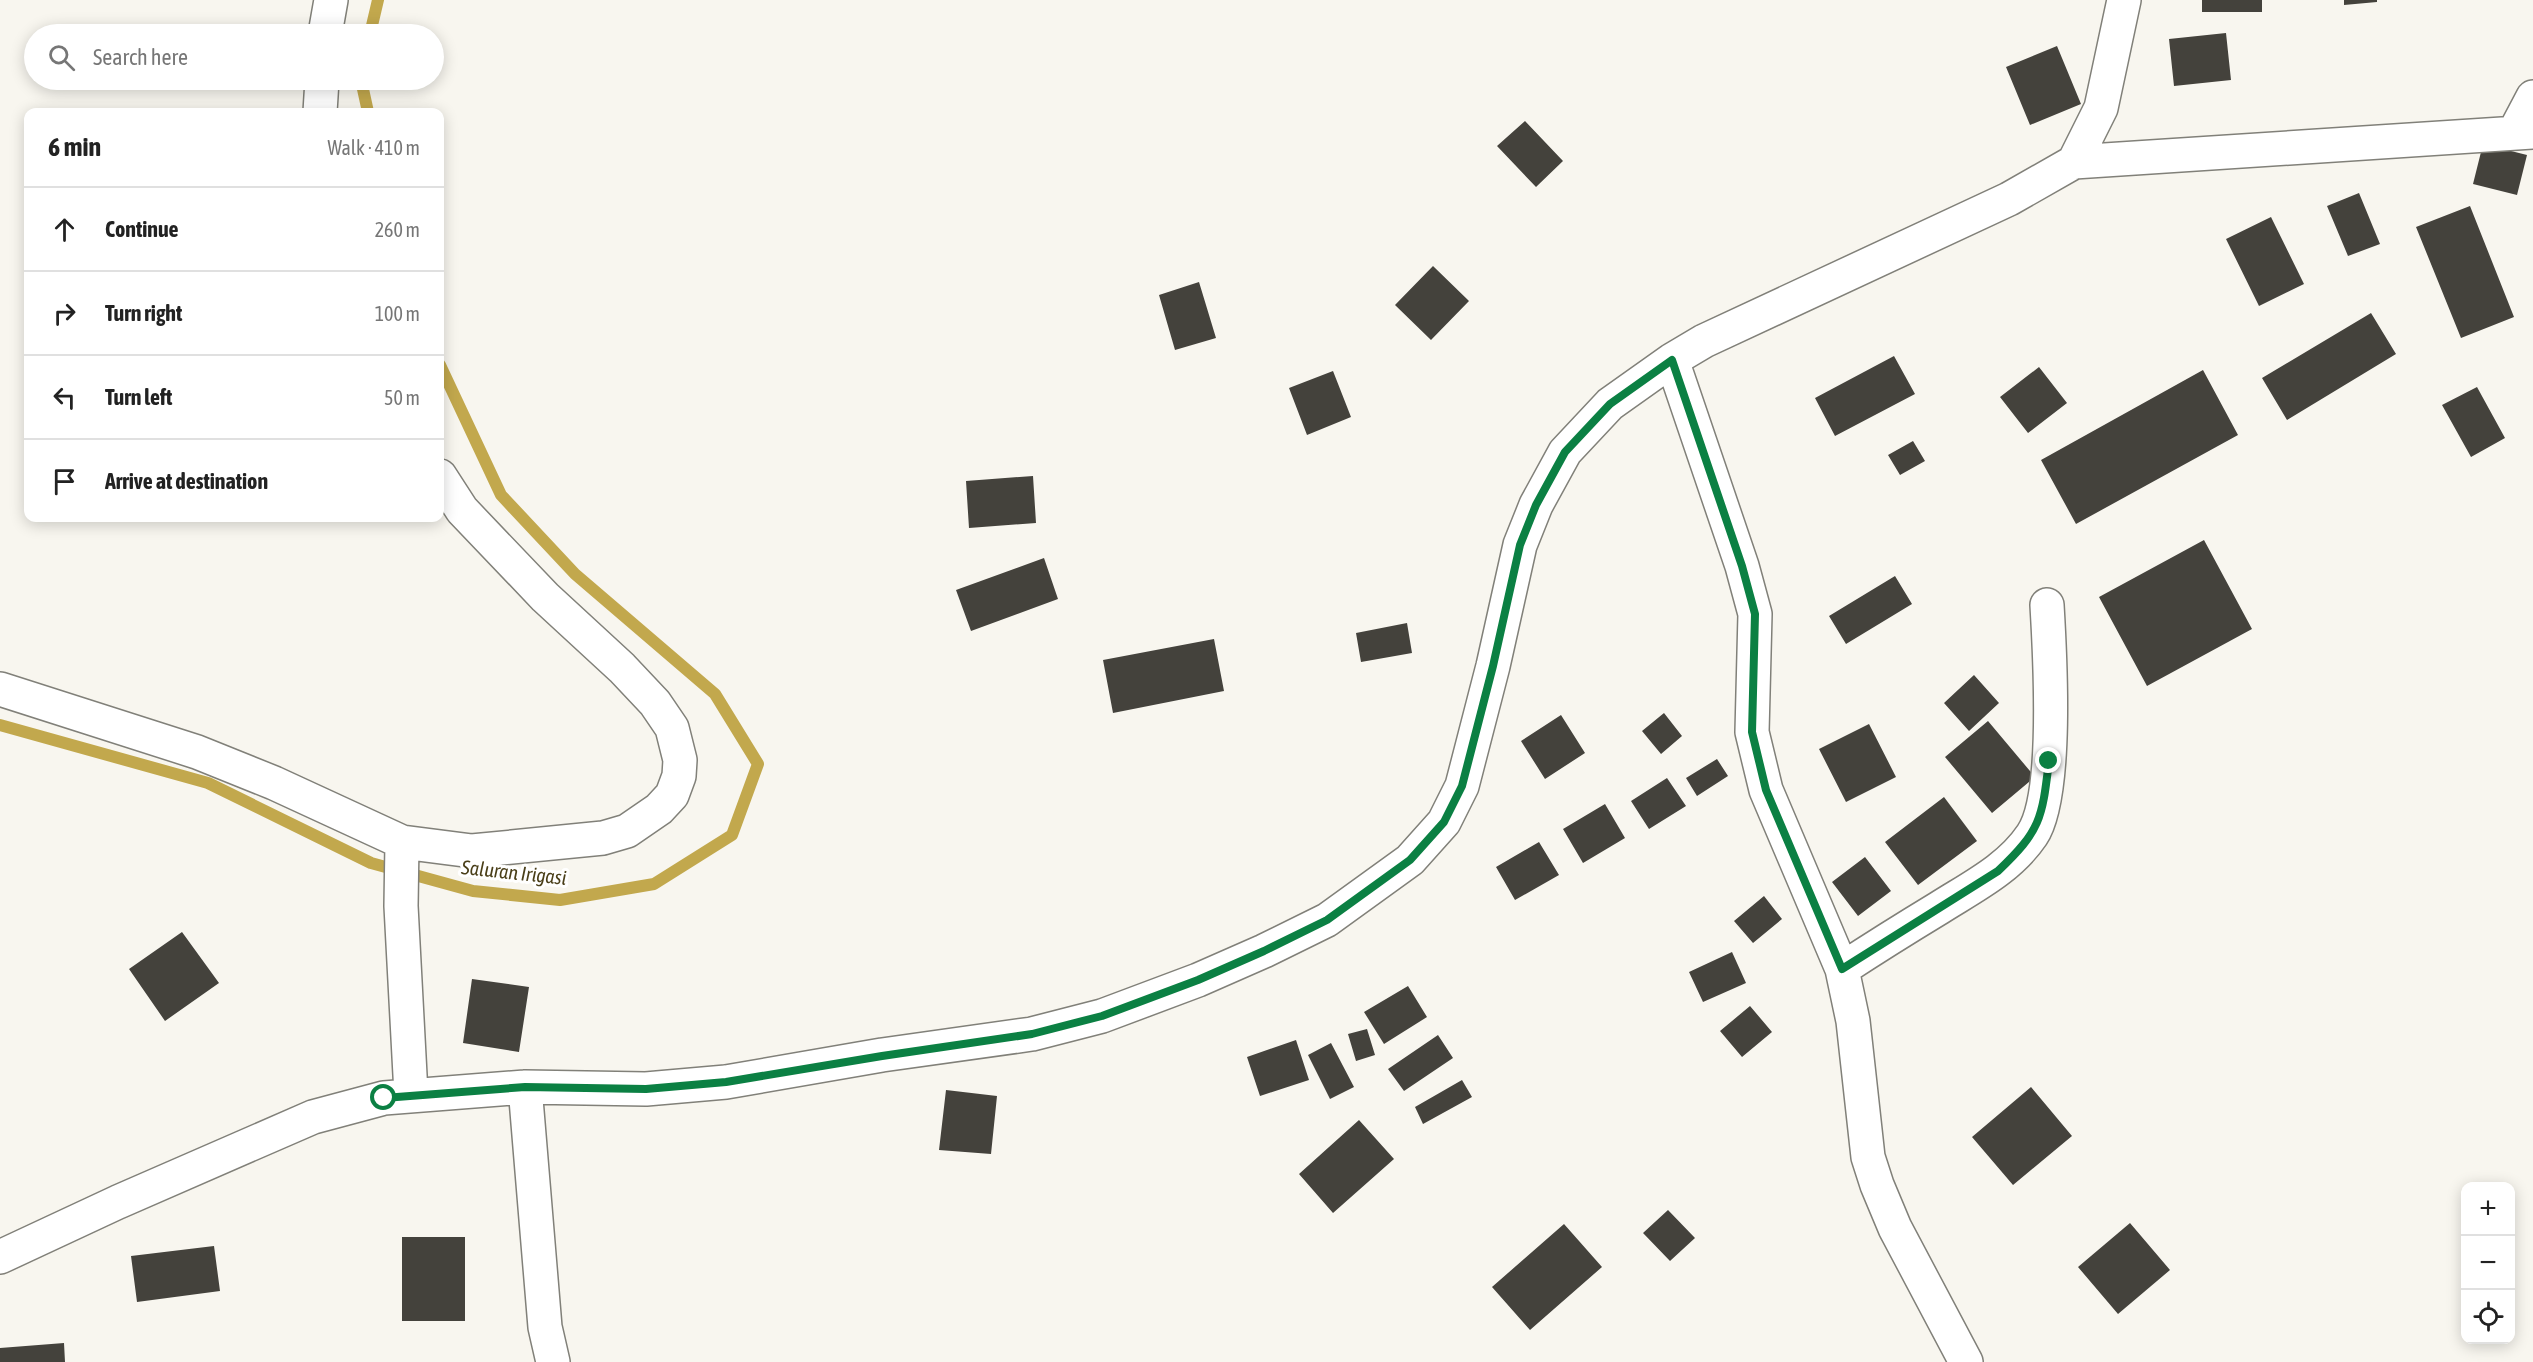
<!DOCTYPE html>
<meta charset="utf-8">
<style>
:root{--surface:#fff;--page:#f2f2f2;--text:#222;--muted:#767676;--line:#e0e0e0}
body{margin:0;font-family:"Asap Condensed",sans-serif;background:var(--page);color:var(--text)}
.controls{position:absolute;right:18px;bottom:18px;display:grid;overflow:hidden;border-radius:12px;box-shadow:0 3px 15px #0003}
.controls button{width:54px;height:54px;display:grid;place-items:center;padding:0;border:0;border-bottom:2px solid var(--line);background:var(--surface);color:var(--text);font:30px sans-serif}
.stop{position:absolute;width:18px;height:18px;margin:-14px;border:4px solid #0b8043;border-radius:50%;background:#fff}
.stop.end{background:#0b8043;border-color:#fff;box-shadow:0 2px 6px #0008}
.list{margin:0;padding:0;list-style:none}
h2{display:flex;justify-content:space-between;align-items:center;height:78px;margin:0;padding:0 24px;font-size:26px}
h2 small{font-size:20px;font-weight:400;color:var(--muted)}
.list li{display:grid;grid-template-columns:39px 1fr auto;gap:18px;align-items:center;box-sizing:border-box;height:84px;padding:0 24px;border-top:2px solid var(--line)}
.list b{display:block;font-size:22px;white-space:nowrap}
.list em{font-size:20px;font-style:normal;color:var(--muted)}
.icon{flex:none;width:33px;height:33px;fill:none;stroke:currentColor;stroke-width:2;stroke-linecap:round;stroke-linejoin:round}
.map{position:relative;flex:none;width:2533px;height:1362px;overflow:hidden}
.search{position:absolute;background:var(--surface);box-shadow:0 3px 15px #0003;left:24px;top:24px;width:420px;height:66px;display:flex;align-items:center;gap:15px;box-sizing:border-box;padding:0 21px;border-radius:33px;color:var(--muted);font-size:22px}
.panel{position:absolute;background:var(--surface);box-shadow:0 3px 15px #0003;left:24px;top:108px;width:420px;height:414px;border-radius:12px}
.map>svg:first-child{display:block}
</style>
<div class="map">
<svg width="2533" height="1362" viewBox="0 0 2533 1362">
<rect width="100%" height="100%" fill="#f8f6ef"/>
<g fill="none" stroke-linecap="round" stroke-linejoin="round">
<path stroke="#c2a84d" stroke-width="12" d="M370,34L378,0
M361,80L368,112
M0,725L208,783L371,863L473,891L560,900L654,884L732,835L758,764L715,694L575,574L501,495L440,365"/>
</g>
<path fill="#44423c" d="M2202,0H2262V12H2202Z
M2344,0H2377V2L2344,5Z
M2226,33L2231,80L2174,86L2169,39Z
M2057,46L2081,104L2030,125L2006,67Z
M1525,121L1563,161L1536,187L1497,146Z
M2483,144L2527,155L2517,195L2473,184Z
M2359,193L2380,244L2348,256L2327,206Z
M2470,206L2514,317L2461,338L2416,227Z
M2271,217L2304,284L2259,306L2226,239Z
M1433,266L1469,301L1431,340L1395,305Z
M1199,282L1216,338L1175,350L1159,295Z
M2371,313L2396,354L2287,420L2262,378Z
M1894,356L1915,394L1835,436L1815,398Z
M2039,367L2067,403L2028,433L2000,397Z
M2203,370L2238,435L2076,524L2041,460Z
M1333,371L1351,417L1307,435L1289,388Z
M2477,387L2505,438L2471,457L2442,405Z
M1913,441L1925,461L1900,475L1888,455Z
M1033,476L1036,523L969,528L966,481Z
M2204,540L2252,629L2147,686L2099,597Z
M1044,558L1058,599L971,631L956,590Z
M1895,576L1912,604L1846,644L1829,616Z
M1407,623L1412,653L1361,662L1356,633Z
M1214,639L1224,691L1113,713L1103,660Z
M1974,675L1999,703L1969,731L1944,703Z
M1664,713L1682,736L1661,754L1642,731Z
M1561,715L1585,753L1545,779L1521,741Z
M1988,721L2035,777L1992,813L1945,757Z
M1869,724L1896,777L1846,802L1819,749Z
M1717,759L1728,776L1697,796L1686,778Z
M1667,778L1686,806L1649,829L1631,801Z
M1944,797L1977,841L1918,885L1885,842Z
M1605,804L1625,838L1583,863L1563,829Z
M1539,842L1559,875L1515,900L1496,867Z
M1865,857L1891,891L1858,916L1832,882Z
M1764,896L1782,919L1753,943L1734,921Z
M182,932L219,983L165,1021L129,969Z
M1732,952L1746,983L1703,1002L1689,972Z
M472,979L529,987L519,1052L463,1043Z
M1408,986L1427,1017L1384,1044L1364,1012Z
M1750,1006L1772,1032L1742,1057L1720,1031Z
M1367,1029L1375,1055L1356,1061L1348,1034Z
M1438,1035L1453,1058L1404,1091L1388,1069Z
M1296,1040L1309,1080L1260,1096L1247,1057Z
M1331,1043L1354,1087L1330,1099L1308,1055Z
M1462,1080L1472,1097L1423,1124L1415,1107Z
M2031,1087L2072,1136L2013,1185L1972,1137Z
M946,1090L997,1096L991,1154L939,1150Z
M1359,1120L1394,1159L1333,1213L1299,1174Z
M1668,1210L1695,1238L1670,1261L1643,1233Z
M2130,1223L2170,1270L2118,1314L2078,1267Z
M1564,1224L1602,1267L1530,1330L1492,1287Z
M402,1237H465V1321H402Z
M214,1246L220,1291L137,1302L131,1256Z
M64,1343L65,1362H0V1348Z"/>
<g fill="none" stroke-linecap="round" stroke-linejoin="round">
<defs>
<path id="minor" d="M325,34L331,0
M320,112L322,80
M2514,133L2533,97
M2074,162L2533,132
M1672,360L1742,566L1755,614L1752,732L1766,790L1842,969L1853,1021L1868,1157L1877,1185L1895,1228L1966,1362
M0,689L197,752L274,783L402,842L472,851L603,838L627,831L659,809L672,795L679,776L680,760L672,728L655,703L622,668L545,597L462,510L440,476
M402,842L401,906L411,1094
M1842,969C1874,948 1906,928 1939,908C1972,887 2009,869 2032,835C2058,797 2050,655 2047,605
M525,1087L545,1327L553,1362
M0,1257L118,1202L313,1117L384,1098L525,1087L646,1089L726,1082L882,1055L1032,1034L1102,1016L1198,980L1264,951L1327,920L1410,860L1444,822L1462,786L1493,666L1520,545L1536,505L1565,452L1610,404L1672,360L1704,341L2009,199L2074,162L2101,108L2124,0"/>
</defs>
<use href="#minor" stroke="#818079" stroke-width="36"/>
<use href="#minor" stroke="#fff" stroke-width="33"/>
</g>
<g fill="none" stroke-linecap="round" stroke-linejoin="round">
<path stroke="#0b8043" stroke-width="8" d="M384,1098L525,1087L646,1089L726,1082L882,1056L1032,1034L1102,1016L1198,980L1264,951L1327,920L1410,860L1444,822L1462,786L1493,666L1520,545L1536,505L1565,452L1610,404L1672,360L1742,566L1755,614L1752,732L1766,790L1842,969L1998,871C2041,830 2042,819 2049,761"/>
</g>
<g text-anchor="middle" dominant-baseline="central" stroke-width="6" stroke-linejoin="round" paint-order="stroke">
<g font-size="20" font-style="italic" fill="#4a3f19" stroke="#fff">
<text transform="translate(514 872) rotate(6)">Saluran Irigasi</text>
</g>
</g>
</svg>
<div class="controls">
<button>+</button>
<button>−</button>
<button><svg class="icon" aria-label="locate" viewBox="0 0 24 24"><circle cx="12" cy="12" r="6"/><path d="M12 2v4M12 18v4M2 12h4M18 12h4"/></svg></button>
</div>
<div class="stop" style="left:384px;top:1098px"></div>
<div class="stop end" style="left:2049px;top:761px"></div>
<div class="search"><svg class="icon" aria-label="search" viewBox="0 0 24 24"><circle cx="10" cy="10" r="6"/><path d="M15 15l6 6"/></svg>Search here</div>
<section class="panel">
<h2>6 min<small>Walk · 410 m</small></h2>
<ul class="list">
<li><svg class="icon" aria-label="ahead" viewBox="0 0 24 24"><path d="M12 20V5M6 11l6-6 6 6"/></svg><div><b>Continue</b></div><em>260 m</em></li>
<li><svg class="icon" aria-label="right" viewBox="0 0 24 24"><path d="M7 20v-9h11M14 6l5 5-5 5"/></svg><div><b>Turn right</b></div><em>100 m</em></li>
<li><svg class="icon" aria-label="left" viewBox="0 0 24 24"><path d="M17 20v-9H6M10 6l-5 5 5 5"/></svg><div><b>Turn left</b></div><em>50 m</em></li>
<li><svg class="icon" aria-label="arrive" viewBox="0 0 24 24"><path d="M6 21V4h12l-3 4 3 4H6"/></svg><div><b>Arrive at destination</b></div></li>
</ul>
</section>
</div>
